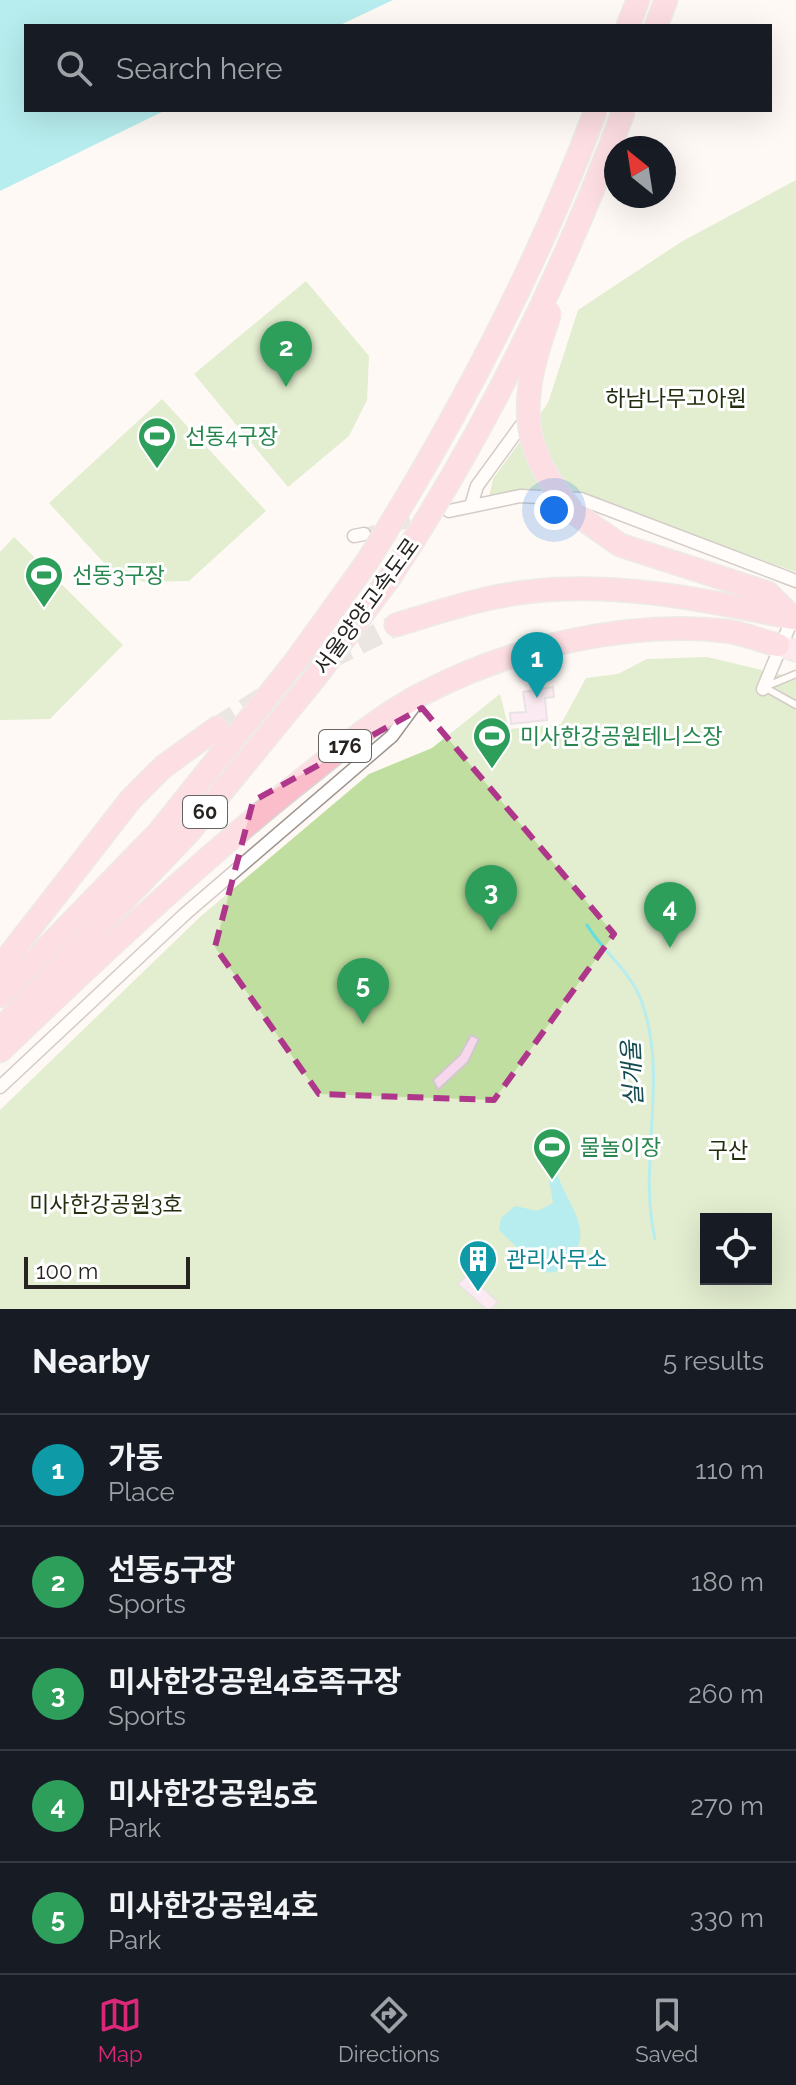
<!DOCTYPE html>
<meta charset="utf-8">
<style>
:root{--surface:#171b24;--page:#242831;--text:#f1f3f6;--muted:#9ea1a6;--line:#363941;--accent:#db2777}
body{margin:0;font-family:Raleway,"Noto Sans KR",sans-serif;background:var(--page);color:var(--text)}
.controls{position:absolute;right:24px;bottom:24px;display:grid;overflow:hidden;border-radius:0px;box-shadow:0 8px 32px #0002}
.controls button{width:72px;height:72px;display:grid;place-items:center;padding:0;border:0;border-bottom:2px solid var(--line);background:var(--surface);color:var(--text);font:40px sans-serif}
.compass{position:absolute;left:604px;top:136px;width:72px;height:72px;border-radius:50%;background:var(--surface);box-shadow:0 8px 32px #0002;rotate:330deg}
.scale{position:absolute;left:24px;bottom:20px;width:166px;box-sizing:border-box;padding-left:8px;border:4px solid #262321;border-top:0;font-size:22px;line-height:28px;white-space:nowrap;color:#262321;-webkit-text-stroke:6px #fff;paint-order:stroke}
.you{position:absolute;left:554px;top:510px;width:28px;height:28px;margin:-20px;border:6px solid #fff;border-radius:50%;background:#1a73e8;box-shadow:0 0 0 12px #1a73e833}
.badge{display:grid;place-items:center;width:52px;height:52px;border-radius:50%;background:var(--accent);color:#fff;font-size:26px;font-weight:700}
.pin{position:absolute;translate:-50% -66px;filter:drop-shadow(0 2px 4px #0008)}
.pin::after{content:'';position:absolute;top:42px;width:28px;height:24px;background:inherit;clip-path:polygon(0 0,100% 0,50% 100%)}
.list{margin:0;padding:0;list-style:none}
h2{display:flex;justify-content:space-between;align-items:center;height:104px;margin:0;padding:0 32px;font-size:34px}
h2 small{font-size:26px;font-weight:400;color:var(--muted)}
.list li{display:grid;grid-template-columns:52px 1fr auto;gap:24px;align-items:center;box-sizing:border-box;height:112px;padding:0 32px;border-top:2px solid var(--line)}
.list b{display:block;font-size:30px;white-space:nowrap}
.list p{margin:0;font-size:26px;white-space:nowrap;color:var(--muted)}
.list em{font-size:26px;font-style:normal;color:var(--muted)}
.icon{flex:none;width:44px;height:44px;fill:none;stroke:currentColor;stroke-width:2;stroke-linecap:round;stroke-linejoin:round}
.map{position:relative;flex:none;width:796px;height:1309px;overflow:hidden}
.search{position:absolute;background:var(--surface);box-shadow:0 8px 32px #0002;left:24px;right:24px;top:24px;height:88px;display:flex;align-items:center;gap:20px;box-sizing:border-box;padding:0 28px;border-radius:0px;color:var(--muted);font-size:30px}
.sheet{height:664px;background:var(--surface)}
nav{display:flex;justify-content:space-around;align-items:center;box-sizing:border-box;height:112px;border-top:2px solid var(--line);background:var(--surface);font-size:22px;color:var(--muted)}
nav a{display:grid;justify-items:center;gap:4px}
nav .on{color:var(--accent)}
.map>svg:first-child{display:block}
</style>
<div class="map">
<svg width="796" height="1309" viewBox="0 0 796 1309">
<rect width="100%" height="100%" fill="#fff9f5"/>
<path fill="#c0de9f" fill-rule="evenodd" d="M796,180V572L561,489L520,490L489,497L493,479L548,403L578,310L681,242Z
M306,281L369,356L367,400L349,436L288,487L194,374Z
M162,399L266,511L189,581L144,582L105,564L49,503Z
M14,537L123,645L50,719L0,720V552Z
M707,657L796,678V1309H0V1110L200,917L369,774L432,748L500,694L509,729L561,724L586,678L618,674L647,659ZM706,1219H766V1279H706Z"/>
<path fill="#61dde4" d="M0,0H393L338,26H26V110H166L0,191Z
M559,1139H566L572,1149L560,1165L558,1176C567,1204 597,1232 568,1261C559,1271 555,1275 541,1271L499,1230L501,1218L515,1206L538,1211L553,1203C550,1184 543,1153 559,1139Z"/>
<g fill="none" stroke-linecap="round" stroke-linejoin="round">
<path stroke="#61dde4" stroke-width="3" d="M587,925C603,952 629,969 641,1000C670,1078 637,1160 655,1239"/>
</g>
<path fill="#f7d7ec" stroke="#d1c8ce" stroke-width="2" d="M553,687L554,697L545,698L547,720L511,724L510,713L526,712L523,692Z
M471,1035L479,1039L468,1062L438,1090L433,1080L460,1055Z
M468,1274L498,1302L491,1309H486L458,1284Z"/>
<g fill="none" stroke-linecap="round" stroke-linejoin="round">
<path stroke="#d4cecb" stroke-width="12" stroke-dasharray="12 6" stroke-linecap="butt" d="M364,534L426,517"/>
<path stroke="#d4cecb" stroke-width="22" stroke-dasharray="22 11" stroke-linecap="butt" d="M217,728L304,671L396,625"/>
<defs>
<path id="service" d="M767,686L796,674
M764,687L796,705"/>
<path id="minor" d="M471,506L477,486L528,416
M449,511L520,496L581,499L796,581
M354,536L364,534
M763,689L794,615
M0,1087L185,914L392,736L417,702"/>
<path id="primary" d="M778,645L796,651"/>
<path id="motorway" d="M628,26L638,0
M656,26L666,0
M573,512L620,545L768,593L793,618
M396,625C439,612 482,597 526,592C616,581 705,600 793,618
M0,967L131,799L163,767L217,728
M0,996L159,832L295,662L367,562
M0,1030L189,832L318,674L390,577
M0,1051C95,960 190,870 293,787C335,754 378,716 426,692C513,647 628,620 726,631C743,633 761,641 778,645"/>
</defs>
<use href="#service" stroke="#9d958f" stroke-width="9"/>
<use href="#minor" stroke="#9d958f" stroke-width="15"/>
<use href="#primary" stroke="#d8d7d7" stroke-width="23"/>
<use href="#motorway" stroke="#d8d7d7" stroke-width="25"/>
<use href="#service" stroke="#fff" stroke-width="6"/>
<use href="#minor" stroke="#fff" stroke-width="12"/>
<use href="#primary" stroke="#fcd7df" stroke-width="20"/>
<use href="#motorway" stroke="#fabdc9" stroke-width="22"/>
<defs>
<path id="motorway-bridge" d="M550,313C521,396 514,441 573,512
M367,562C458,417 536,270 596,110
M390,577C486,431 563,273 624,110"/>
</defs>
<use href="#motorway-bridge" stroke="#d8d7d7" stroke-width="25" stroke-linecap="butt"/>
<use href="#motorway-bridge" stroke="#fabdc9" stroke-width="22"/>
</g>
<path d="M0 0H796V1309H0ZM422,708L614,934L494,1100L319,1094L215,947L253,801Z" fill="#fff9f5" fill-opacity=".55" fill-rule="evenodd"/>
<path fill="none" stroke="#af378b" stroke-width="6" stroke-dasharray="16 10" stroke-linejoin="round" d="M422,708L614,934L494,1100L319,1094L215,947L253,801Z"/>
<defs>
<symbol id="stadium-pin" viewBox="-11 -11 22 30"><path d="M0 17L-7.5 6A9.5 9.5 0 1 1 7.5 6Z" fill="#2e9e5b" stroke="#fff"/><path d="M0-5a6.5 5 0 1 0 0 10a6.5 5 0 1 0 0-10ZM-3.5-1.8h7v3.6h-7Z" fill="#fff"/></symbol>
<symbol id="building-pin" viewBox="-11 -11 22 30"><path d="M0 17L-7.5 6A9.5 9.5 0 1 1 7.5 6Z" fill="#0f9aa8" stroke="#fff"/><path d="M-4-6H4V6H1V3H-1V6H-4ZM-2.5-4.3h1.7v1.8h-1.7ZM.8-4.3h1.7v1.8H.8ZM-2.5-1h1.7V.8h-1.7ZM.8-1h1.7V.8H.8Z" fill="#fff"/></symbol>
</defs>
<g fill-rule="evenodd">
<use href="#stadium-pin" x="135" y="414" width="44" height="60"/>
<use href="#stadium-pin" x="22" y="553" width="44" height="60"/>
<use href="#stadium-pin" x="470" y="714" width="44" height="60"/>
<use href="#stadium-pin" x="530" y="1125" width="44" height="60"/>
<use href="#building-pin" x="456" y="1237" width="44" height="60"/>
</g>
<g text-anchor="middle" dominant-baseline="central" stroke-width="6" stroke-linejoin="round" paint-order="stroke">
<g fill="#fff" stroke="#676564" stroke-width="2">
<rect x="319" y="730" width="52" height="32" rx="6"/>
<rect x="183" y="796" width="44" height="32" rx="6"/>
</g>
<g font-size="20" font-weight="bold" fill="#262321">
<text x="345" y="746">176</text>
<text x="205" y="812">60</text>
</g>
<g font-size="22" fill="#212f0e" stroke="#fff">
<text x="676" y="398">하남나무고아원</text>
<text x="728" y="1150">구산</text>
<text x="106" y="1204">미사한강공원3호</text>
</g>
<g font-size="22" fill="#27864d" stroke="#fff" text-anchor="start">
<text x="185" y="436">선동4구장</text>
<text x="72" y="575">선동3구장</text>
<text x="520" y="736">미사한강공원테니스장</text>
<text x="580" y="1147">물놀이장</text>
</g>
<g font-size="22" fill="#262321" stroke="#fff">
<text transform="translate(366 606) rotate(-54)">서울양양고속도로</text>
</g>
<g font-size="22" fill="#0d838f" stroke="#fff" text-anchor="start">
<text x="506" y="1259">관리사무소</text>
</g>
<g font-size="24" font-style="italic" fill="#154c50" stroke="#fff">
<text transform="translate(632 1074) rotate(-93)">실개울</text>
</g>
</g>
</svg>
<div class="controls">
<button><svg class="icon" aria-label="locate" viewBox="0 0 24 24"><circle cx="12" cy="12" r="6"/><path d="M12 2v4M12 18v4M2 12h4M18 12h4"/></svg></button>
</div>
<svg class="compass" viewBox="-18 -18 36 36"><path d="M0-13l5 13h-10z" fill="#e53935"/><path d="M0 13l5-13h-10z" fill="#9ea1a6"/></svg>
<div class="scale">100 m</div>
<div class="you"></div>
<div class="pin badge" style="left:537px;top:698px;background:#0f9aa8">1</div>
<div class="pin badge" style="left:286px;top:387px;background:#2e9e5b">2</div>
<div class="pin badge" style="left:491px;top:931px;background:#2e9e5b">3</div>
<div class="pin badge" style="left:670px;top:948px;background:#2e9e5b">4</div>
<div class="pin badge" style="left:363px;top:1024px;background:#2e9e5b">5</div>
<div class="search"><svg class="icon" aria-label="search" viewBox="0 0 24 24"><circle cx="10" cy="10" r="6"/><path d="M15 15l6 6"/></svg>Search here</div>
</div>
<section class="sheet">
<h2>Nearby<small>5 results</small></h2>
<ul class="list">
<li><span class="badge" style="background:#0f9aa8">1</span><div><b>가동</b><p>Place</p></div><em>110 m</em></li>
<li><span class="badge" style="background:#2e9e5b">2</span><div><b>선동5구장</b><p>Sports</p></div><em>180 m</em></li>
<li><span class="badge" style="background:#2e9e5b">3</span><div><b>미사한강공원4호족구장</b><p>Sports</p></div><em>260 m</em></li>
<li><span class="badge" style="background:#2e9e5b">4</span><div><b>미사한강공원5호</b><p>Park</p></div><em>270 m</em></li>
<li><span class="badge" style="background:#2e9e5b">5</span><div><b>미사한강공원4호</b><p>Park</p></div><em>330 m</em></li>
</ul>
</section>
<nav>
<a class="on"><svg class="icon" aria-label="map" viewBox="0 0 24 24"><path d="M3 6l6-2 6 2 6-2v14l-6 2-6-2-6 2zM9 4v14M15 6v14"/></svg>Map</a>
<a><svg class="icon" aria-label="directions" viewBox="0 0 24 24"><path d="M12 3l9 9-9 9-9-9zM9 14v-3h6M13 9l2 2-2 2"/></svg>Directions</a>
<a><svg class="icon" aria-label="saved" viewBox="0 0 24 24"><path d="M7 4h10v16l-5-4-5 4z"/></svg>Saved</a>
</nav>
